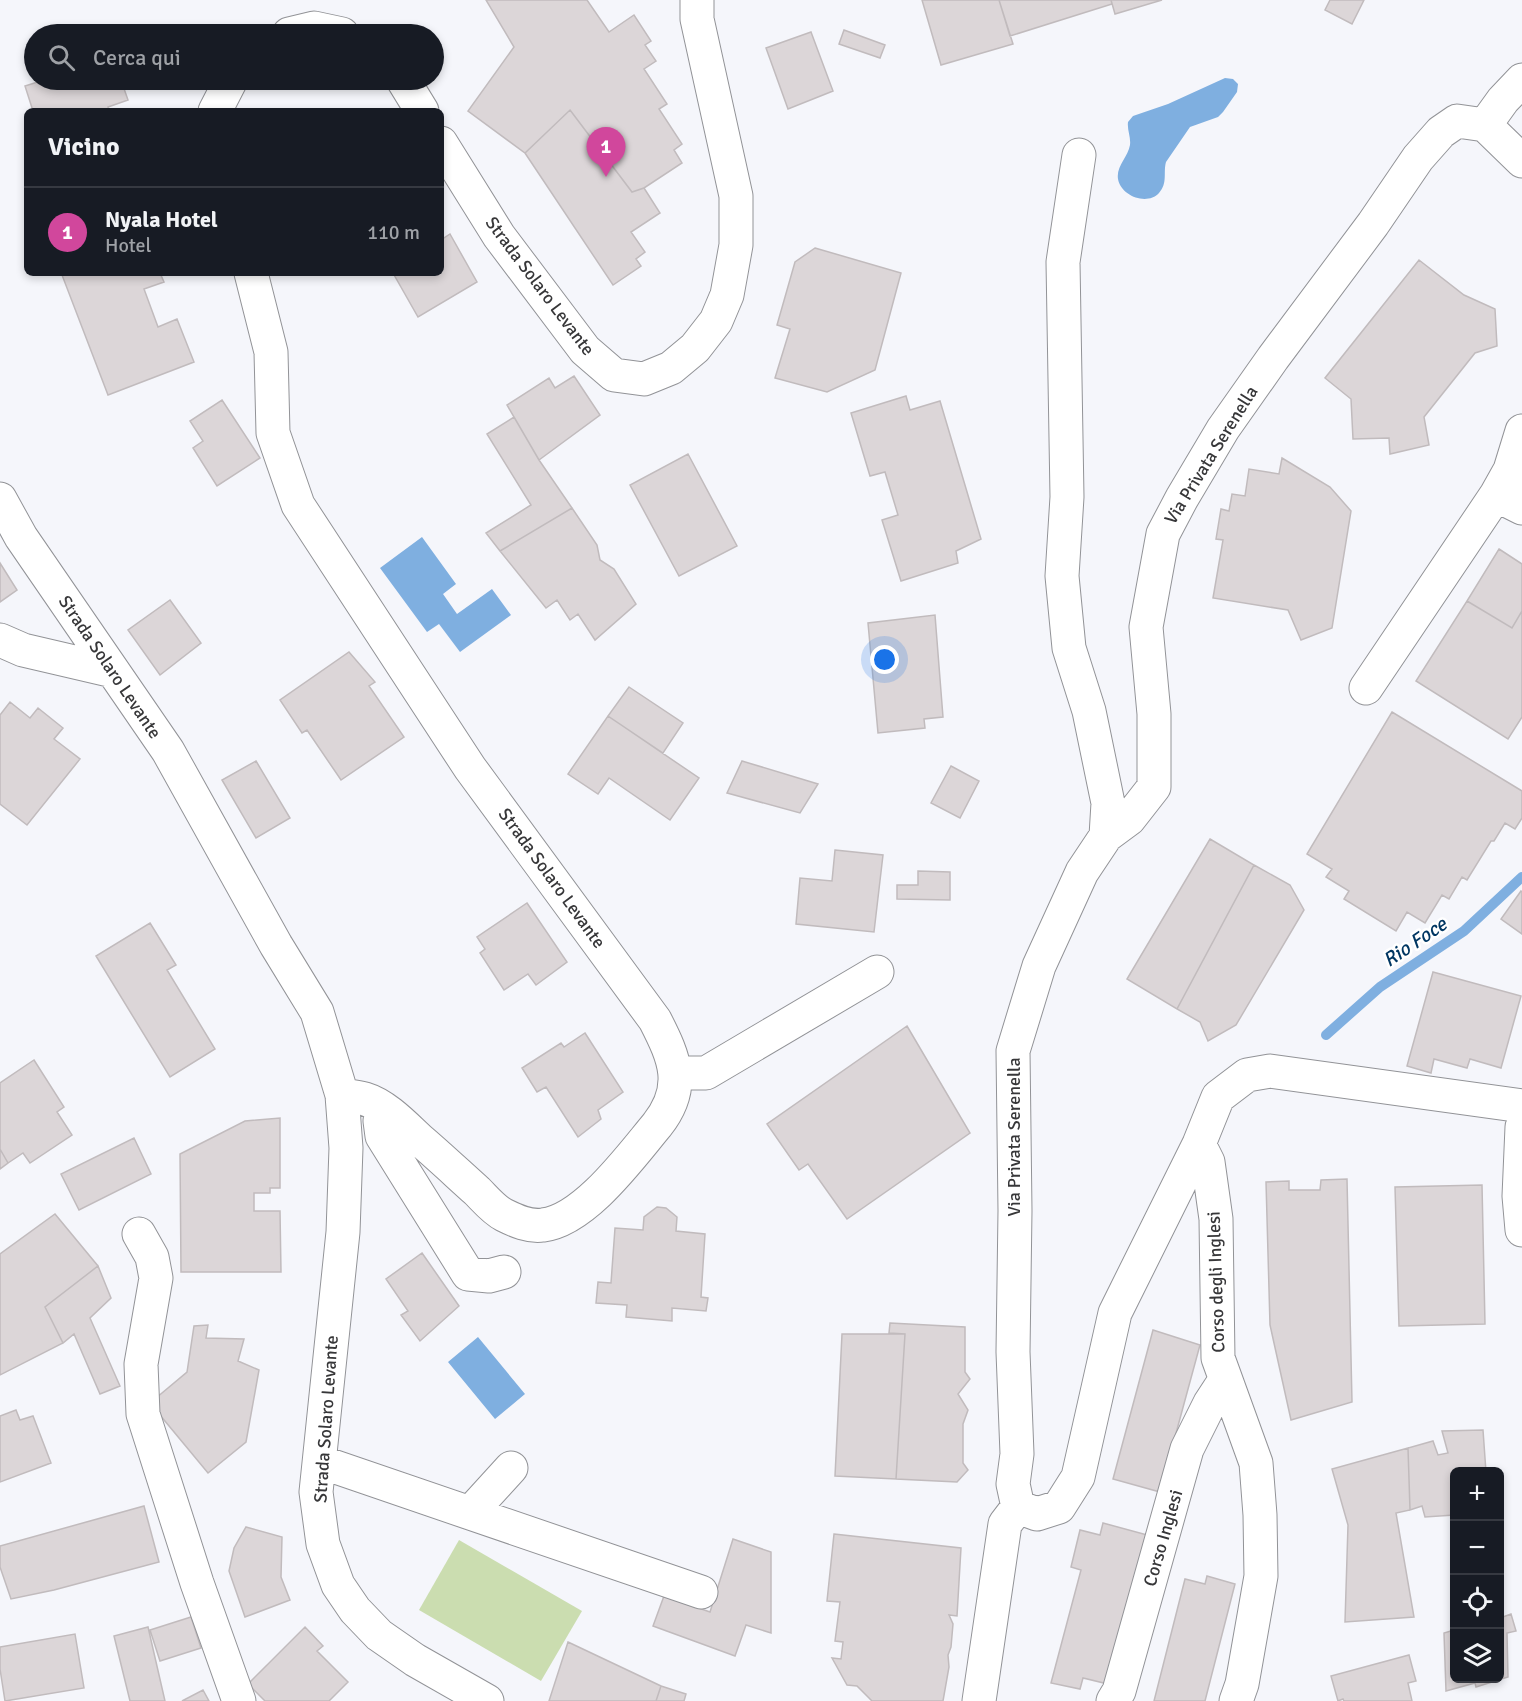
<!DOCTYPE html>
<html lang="it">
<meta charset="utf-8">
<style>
:root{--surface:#171b24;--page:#20242c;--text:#f1f3f6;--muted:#9ea1a6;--line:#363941;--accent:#9753c8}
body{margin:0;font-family:Signika,sans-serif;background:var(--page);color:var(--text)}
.controls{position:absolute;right:18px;bottom:18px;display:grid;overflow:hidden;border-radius:9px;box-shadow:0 3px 9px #0003}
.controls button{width:54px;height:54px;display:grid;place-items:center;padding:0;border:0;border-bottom:2px solid var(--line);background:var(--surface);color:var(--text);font:30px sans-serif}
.you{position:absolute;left:885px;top:660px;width:21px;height:21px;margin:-15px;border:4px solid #fff;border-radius:50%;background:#1a73e8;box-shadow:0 0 0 9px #1a73e833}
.badge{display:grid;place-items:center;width:39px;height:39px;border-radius:50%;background:var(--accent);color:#fff;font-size:20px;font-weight:700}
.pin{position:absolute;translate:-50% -50px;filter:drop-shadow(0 2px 3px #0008)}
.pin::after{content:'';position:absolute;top:32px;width:21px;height:18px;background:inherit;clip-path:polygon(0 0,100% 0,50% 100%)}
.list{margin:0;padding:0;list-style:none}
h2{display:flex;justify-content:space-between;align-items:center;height:78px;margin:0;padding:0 24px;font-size:26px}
h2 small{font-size:20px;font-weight:400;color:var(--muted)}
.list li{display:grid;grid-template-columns:39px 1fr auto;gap:18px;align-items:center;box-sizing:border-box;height:90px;padding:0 24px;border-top:2px solid var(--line)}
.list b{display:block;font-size:22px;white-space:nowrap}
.list p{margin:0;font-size:20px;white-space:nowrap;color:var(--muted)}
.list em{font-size:20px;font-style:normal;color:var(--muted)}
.icon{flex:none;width:33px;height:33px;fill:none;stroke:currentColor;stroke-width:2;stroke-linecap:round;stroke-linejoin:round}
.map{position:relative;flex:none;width:1522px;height:1701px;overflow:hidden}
.search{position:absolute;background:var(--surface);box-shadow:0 3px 9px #0003;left:24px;top:24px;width:420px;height:66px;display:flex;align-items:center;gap:15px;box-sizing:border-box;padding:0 21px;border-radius:33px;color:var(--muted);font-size:22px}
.panel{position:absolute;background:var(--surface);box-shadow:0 3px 9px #0003;left:24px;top:108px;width:420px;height:168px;border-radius:9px}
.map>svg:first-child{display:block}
</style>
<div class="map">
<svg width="1522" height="1701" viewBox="0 0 1522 1701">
<rect width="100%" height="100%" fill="#f5f6fb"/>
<path fill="#cbddb0" d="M459,1540L582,1611L541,1681L419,1610Z"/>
<path fill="#7fafe0" d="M1225,78L1233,79L1238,84L1237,92L1223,112L1218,117L1190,127L1166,162C1163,173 1168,183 1159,193C1147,206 1121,196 1118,179C1116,166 1128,157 1130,145C1131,137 1127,130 1128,122L1133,116L1168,104Z
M422,537L456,584L443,594L457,614L492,589L511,615L460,652L439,624L427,632L380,568Z
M478,1337L525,1394L495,1419L448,1362Z"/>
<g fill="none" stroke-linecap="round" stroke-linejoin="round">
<path stroke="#7fafe0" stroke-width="10" d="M1326,1035L1380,987L1464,931L1522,877"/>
</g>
<path fill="#dcd6d8" stroke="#c1bbbd" stroke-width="1.5" d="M486,0H587L609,32L634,15L651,41L645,45L656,61L644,69L667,104L659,109L682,144L674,150L682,163L644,188L632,192L570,110L525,153L468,111L514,47Z
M922,0H999L1013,44L941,65Z
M999,0H1111L1112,4L1010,36Z
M1111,0H1162L1115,14Z
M1330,0H1364L1352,24L1325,10Z
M844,30L885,45L880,58L839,44Z
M811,32L833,91L788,109L766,48Z
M44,80H121L128,100L108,107L109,111H33L25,86Z
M570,110L632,192L644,188L660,213L631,232L645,252L636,259L641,266L613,285L525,153Z
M450,234L477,282L418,317L393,273H441V240Z
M815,248L901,273L875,370L827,392L775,378L790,329L777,325L795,262Z
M1419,260L1464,295L1495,309L1497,346L1475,353L1424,417L1429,445L1390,454L1389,438L1353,439L1351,399L1325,378Z
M67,273H160L164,282L144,289L158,327L177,319L194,362L108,395L62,275Z
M574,376L600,415L539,460L507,405L549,378L555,388Z
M906,396L910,410L940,401L981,539L956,551L958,563L901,581L882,520L898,515L885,472L870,476L851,413Z
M222,400L260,458L217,486L193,448L203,441L190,421Z
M514,417L539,460L572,508L500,551L486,533L531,505L487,434Z
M688,454L737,546L679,576L630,485Z
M1282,458L1330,487L1351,511L1332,628L1301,640L1288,610L1213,598L1223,540L1216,539L1221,509L1229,511L1232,494L1245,496L1249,469L1279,474Z
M572,508L597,545L600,560L614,569L636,604L595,640L578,614L570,620L557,600L546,608L500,551Z
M1499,549L1522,564V611L1512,628L1467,601Z
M0,563L17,590L0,602Z
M170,600L201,643L160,675L128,630Z
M1467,601L1512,628L1522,611V717L1508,739L1416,681Z
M935,615L943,717L924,719L925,728L878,733L868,623Z
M349,652L375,682L369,686L404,737L341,780L307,730L302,733L280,700Z
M629,687L683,723L663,753L608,716Z
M10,702L30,718L38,708L63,728L54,739L80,759L27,825L0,804V715Z
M1392,712L1522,791V818L1515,829L1505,823L1494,841H1491L1467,880L1462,877L1449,899L1442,895L1425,923L1407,912L1396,931L1344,899L1349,891L1326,877L1332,869L1307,854Z
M608,716L699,778L670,820L609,778L598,794L568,774Z
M256,761L290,818L256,838L222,780Z
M742,761L818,784L800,813L727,793Z
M951,766L979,781L960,818L931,803Z
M1210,839L1254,865L1177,1009L1127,979Z
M835,850L883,855L874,932L796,924L800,878L832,881Z
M1254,865L1290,885L1304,910L1236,1025L1208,1041L1200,1022L1177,1009Z
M918,871L950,872V900L897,899V885H918Z
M1521,891L1522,892V934L1501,919Z
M527,903L567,962L536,985L528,974L504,990L480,953L485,949L477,937Z
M150,923L176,965L167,970L215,1049L170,1077L96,956Z
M1433,972L1521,996L1501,1068L1470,1059L1467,1068L1434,1059L1431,1073L1407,1066Z
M907,1026L970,1133L847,1219L808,1164L799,1170L767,1124Z
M585,1033L623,1092L598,1110L601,1119L578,1137L546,1087L537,1092L522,1068L561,1043L564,1047Z
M34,1060L64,1107L57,1112L72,1135L30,1163L23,1153L8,1163L0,1149V1083Z
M280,1118V1188H270V1193H254V1211H280L281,1272H181L180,1154L245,1121Z
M134,1138L151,1174L79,1210L61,1174Z
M0,1149L8,1163L0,1169Z
M1347,1179L1352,1402L1291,1420L1270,1325L1266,1182L1289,1181V1190H1320L1321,1180Z
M1482,1185L1485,1324L1399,1326L1395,1187Z
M657,1207L666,1208L677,1217L676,1231L705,1234L701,1297L708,1298L706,1311L672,1308V1321L626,1317L627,1305L596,1303L598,1282L611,1283L615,1228L643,1230L644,1217Z
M55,1214L98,1266L45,1307L63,1343L0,1375V1254Z
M422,1253L459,1306L420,1341L401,1315L408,1311L386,1279Z
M98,1266L111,1298L90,1318L120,1386L100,1394L74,1334L63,1343L45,1307Z
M890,1323L965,1327V1372L970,1379L958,1394L968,1410L963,1424V1463L968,1470L957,1482L896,1479L905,1334L889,1333Z
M208,1325L206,1338L244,1339L238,1361L259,1370L246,1442L208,1473L150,1403L187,1372L194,1326Z
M1153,1330L1200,1345L1160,1492L1113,1479Z
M842,1334H905L896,1479L835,1476Z
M16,1410L20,1420L33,1416L51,1463L0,1482V1416Z
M1483,1430L1486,1472H1454V1515L1425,1517L1422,1506L1410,1510L1408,1448L1433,1441L1438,1455L1448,1453L1442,1431Z
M1408,1448L1410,1510L1396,1513L1414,1617L1345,1622L1348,1525L1332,1469Z
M144,1506L159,1562L54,1590L11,1599L0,1567V1546Z
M1103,1523L1151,1536L1112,1685L1083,1678L1080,1689L1051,1683L1081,1570L1071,1567L1080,1530L1100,1535Z
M246,1527L282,1537L281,1577L290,1600L245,1617L229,1571L234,1548Z
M834,1534L961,1548L957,1616L949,1615L953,1624L951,1647L948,1655L949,1667L943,1701H872L857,1686L847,1685L832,1658L841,1659L843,1642L835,1641L840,1602L827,1601Z
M733,1539L771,1552V1633L746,1625L735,1656L653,1626L664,1596L710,1612Z
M1207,1576L1235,1584L1205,1701H1154L1185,1579L1205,1584Z
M1511,1614L1516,1631L1507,1633L1508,1677L1476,1687L1475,1683L1446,1691L1444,1633L1454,1630V1678H1500V1618Z
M191,1617L201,1648L160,1661L150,1630Z
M148,1627L165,1701H130L114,1636Z
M305,1627L323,1646L317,1651L348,1682L329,1701H265L248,1684Z
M75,1634L84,1688L5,1701L0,1669V1647Z
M568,1642L661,1686L656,1701H549Z
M1409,1655L1416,1681L1408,1683L1412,1701H1344L1343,1699L1338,1701L1331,1676Z
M661,1686L686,1694L684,1701H656Z
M203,1690L209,1701H182Z"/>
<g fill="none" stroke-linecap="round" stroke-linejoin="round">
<defs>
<path id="minor" d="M289,34L314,28L342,34
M403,80L422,111
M215,111L231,80
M1485,125L1503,100L1522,80
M441,143L499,236L585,350L614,375L644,379L671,368L695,348L716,321L727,295L736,245V196L697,19V0
M1079,155L1063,262L1067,497L1062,576L1069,648L1089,711L1108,803L1106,836
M1522,161L1485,125L1457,121L1441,132L1418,158L1373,224L1273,358L1223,429L1182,498L1163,534L1146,627L1154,714V787L1129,819L1106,836L1082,872L1039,966L1013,1051L1015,1211L1013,1352L1017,1454L1013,1484L1018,1507L1037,1514L1059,1507L1078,1477L1115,1313L1199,1144L1218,1097L1247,1075L1270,1071L1522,1106
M251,273L271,352L273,433L298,505L470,768L655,1020C675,1059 687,1087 657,1125C631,1156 585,1220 543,1225C529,1227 516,1221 504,1215C494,1210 485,1199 477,1191C458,1174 439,1156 419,1139C404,1125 385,1105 365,1099C358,1097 349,1096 342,1095
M1522,431L1510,470L1522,475
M1496,495L1522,508
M0,499L21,537L168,751L276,945L317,1012L342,1095L346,1148L343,1232L316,1492L323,1544L338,1585L355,1610L379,1635L415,1660L487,1701
M0,640L23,650L113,671
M1366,688L1496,495L1510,470
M675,1073H706L877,972
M382,1109L380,1121L382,1136L468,1274L489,1276L504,1272
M1199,1144L1208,1162L1216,1219L1218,1358L1256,1463L1260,1515L1261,1576L1242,1684L1236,1701
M139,1234L152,1257L156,1278L141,1364L143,1414L197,1583L239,1701
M321,1462L701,1592
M470,1513L511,1468
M979,1701L1005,1524L1018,1507
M1113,1701L1119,1691L1187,1449L1210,1403L1225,1380"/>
<path id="major" d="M1522,1127L1519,1196L1522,1230"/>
</defs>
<use href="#minor" stroke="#929397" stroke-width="35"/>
<use href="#major" stroke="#929397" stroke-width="35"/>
<use href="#minor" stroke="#fff" stroke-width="33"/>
<use href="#major" stroke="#fff" stroke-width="33"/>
</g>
<g text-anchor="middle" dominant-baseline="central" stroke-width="5" stroke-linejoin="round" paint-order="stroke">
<g font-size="18" fill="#373739" stroke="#fff">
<text transform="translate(540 286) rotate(53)">Strada Solaro Levante</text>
<text transform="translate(1211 455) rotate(-58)">Via Privata Serenella</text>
<text transform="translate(110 667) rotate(56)">Strada Solaro Levante</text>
<text transform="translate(552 878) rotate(54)">Strada Solaro Levante</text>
<text transform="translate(1014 1137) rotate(-90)">Via Privata Serenella</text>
<text transform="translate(1216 1282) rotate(-92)">Corso degli Inglesi</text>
<text transform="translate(326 1419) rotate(-86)">Strada Solaro Levante</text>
<text transform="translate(1163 1538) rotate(-74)">Corso Inglesi</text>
</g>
<g font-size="20" font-style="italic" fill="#003662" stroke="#fff">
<text transform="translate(1415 942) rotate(-34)">Rio Foce</text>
</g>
</g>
</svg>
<div class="controls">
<button>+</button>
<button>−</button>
<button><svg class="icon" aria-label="locate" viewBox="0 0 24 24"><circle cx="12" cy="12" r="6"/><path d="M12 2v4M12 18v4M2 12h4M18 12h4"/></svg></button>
<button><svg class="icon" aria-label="layers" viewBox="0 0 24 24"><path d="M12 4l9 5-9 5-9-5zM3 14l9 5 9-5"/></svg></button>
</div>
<div class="you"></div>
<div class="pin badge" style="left:606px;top:177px;background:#d1479c">1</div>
<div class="search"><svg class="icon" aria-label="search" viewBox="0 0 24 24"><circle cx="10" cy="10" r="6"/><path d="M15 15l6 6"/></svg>Cerca qui</div>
<section class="panel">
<h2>Vicino<small></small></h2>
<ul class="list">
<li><span class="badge" style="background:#d1479c">1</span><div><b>Nyala Hotel</b><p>Hotel</p></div><em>110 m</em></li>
</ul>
</section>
</div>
